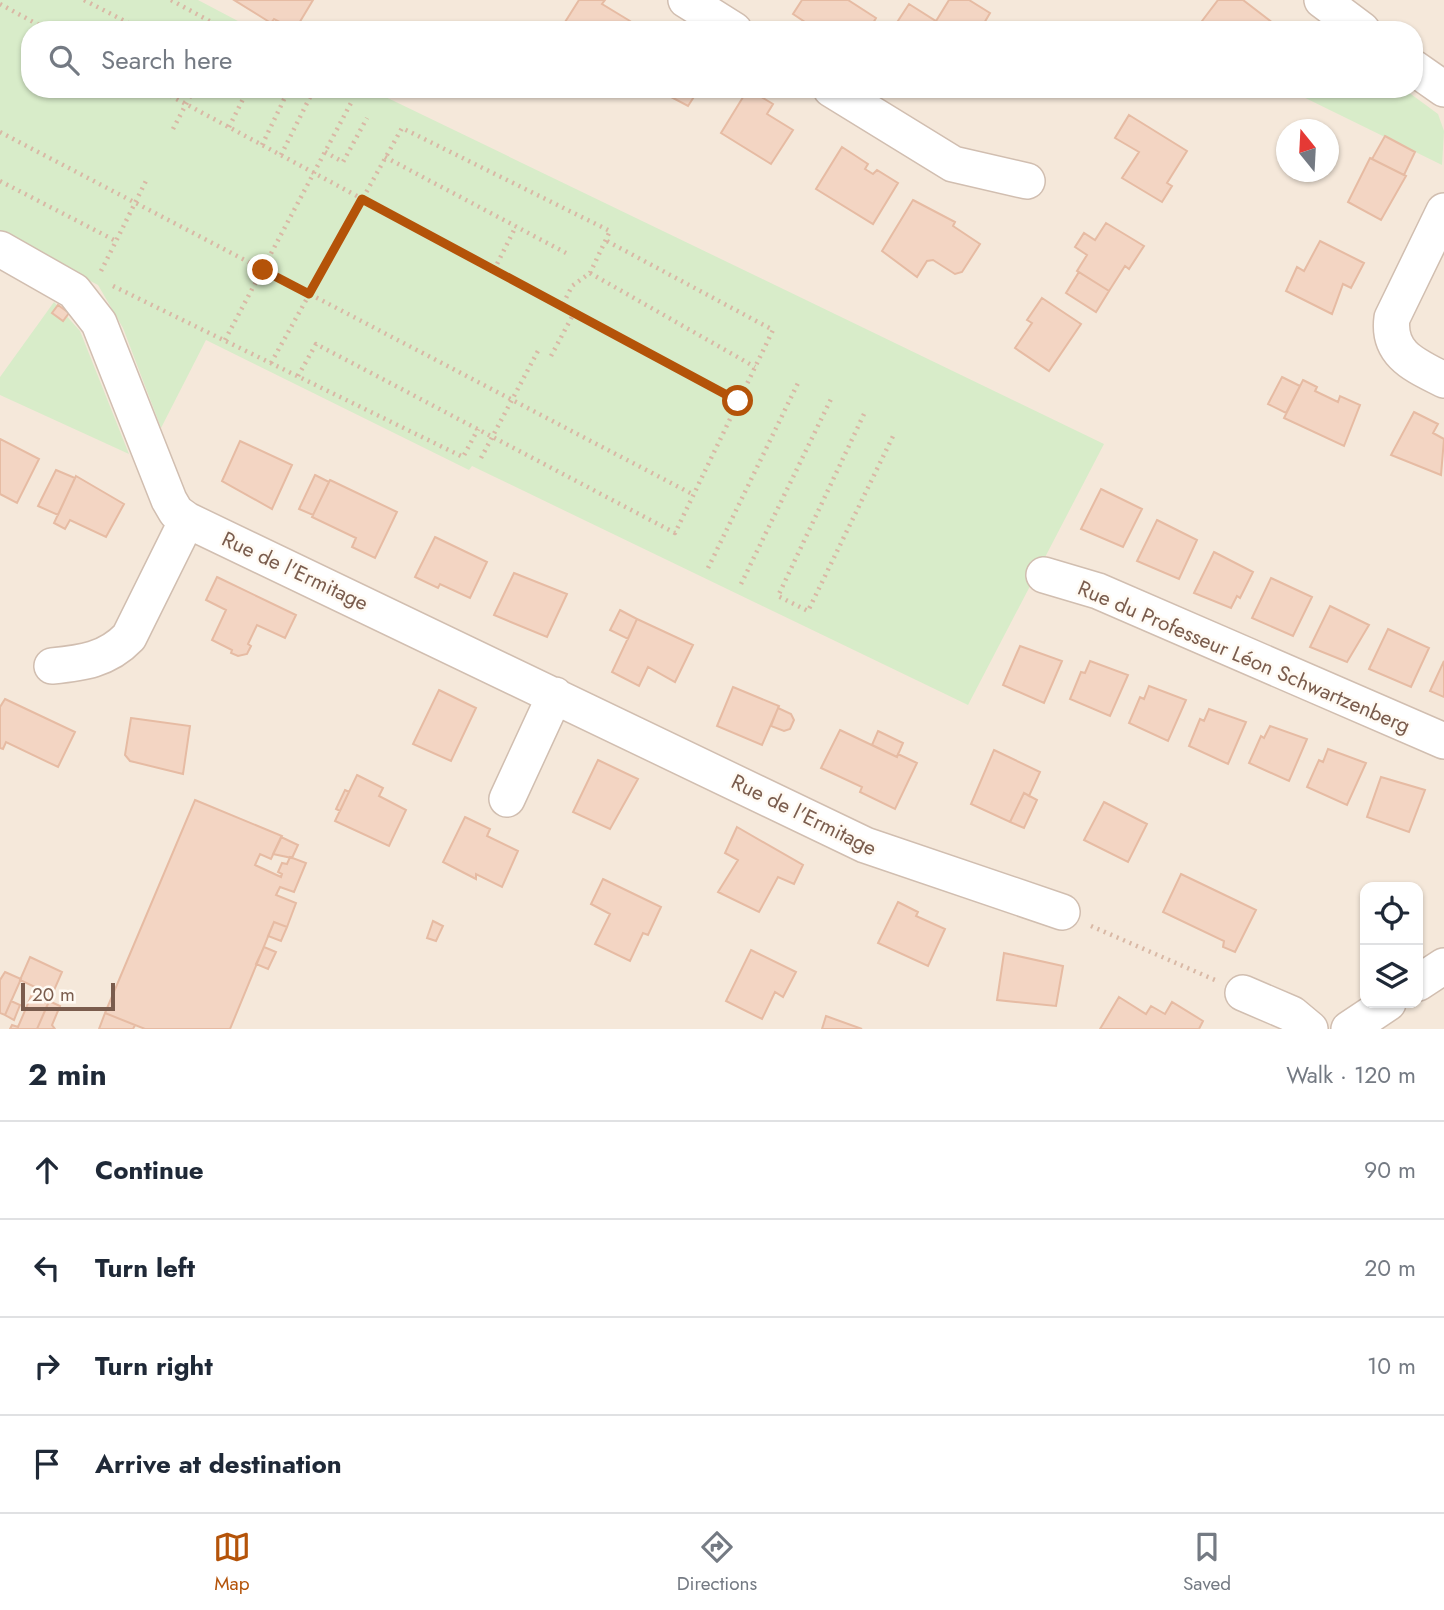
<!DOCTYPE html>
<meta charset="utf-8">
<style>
:root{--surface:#fff;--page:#f6f6f7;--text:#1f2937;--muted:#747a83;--line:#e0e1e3;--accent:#b45309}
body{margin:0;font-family:Jost,sans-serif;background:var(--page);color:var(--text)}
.controls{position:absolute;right:21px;bottom:21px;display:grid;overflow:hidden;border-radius:14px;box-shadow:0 2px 5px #0004}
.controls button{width:63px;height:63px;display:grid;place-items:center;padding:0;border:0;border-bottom:2px solid var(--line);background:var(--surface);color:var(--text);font:35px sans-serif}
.compass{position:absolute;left:1276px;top:119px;width:63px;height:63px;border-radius:50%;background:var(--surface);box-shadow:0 2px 5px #0004;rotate:342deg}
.scale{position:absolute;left:21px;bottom:18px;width:94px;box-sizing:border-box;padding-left:7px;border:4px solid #7a5c4d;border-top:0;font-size:19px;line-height:24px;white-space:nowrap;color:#7a5c4d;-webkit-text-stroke:5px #fffaf3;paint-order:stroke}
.stop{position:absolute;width:21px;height:21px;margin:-16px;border:5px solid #b45309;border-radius:50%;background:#fff}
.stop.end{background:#b45309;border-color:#fff;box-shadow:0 2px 7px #0008}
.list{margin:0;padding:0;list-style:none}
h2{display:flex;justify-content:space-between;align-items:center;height:91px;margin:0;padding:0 28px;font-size:30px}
h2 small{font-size:23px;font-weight:400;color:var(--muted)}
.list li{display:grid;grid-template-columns:46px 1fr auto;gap:21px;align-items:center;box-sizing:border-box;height:98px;padding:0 28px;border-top:2px solid var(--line)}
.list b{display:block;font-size:26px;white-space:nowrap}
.list em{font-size:23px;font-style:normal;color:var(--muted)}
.icon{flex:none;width:38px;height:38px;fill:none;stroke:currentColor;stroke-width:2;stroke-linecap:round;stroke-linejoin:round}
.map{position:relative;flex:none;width:1444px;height:1029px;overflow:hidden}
.search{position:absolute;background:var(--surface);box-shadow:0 2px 5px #0004;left:21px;right:21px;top:21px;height:77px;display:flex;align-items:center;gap:18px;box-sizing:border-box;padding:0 24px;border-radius:28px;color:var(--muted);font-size:26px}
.sheet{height:483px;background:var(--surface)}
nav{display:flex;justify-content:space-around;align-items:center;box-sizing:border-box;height:98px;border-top:2px solid var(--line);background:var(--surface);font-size:19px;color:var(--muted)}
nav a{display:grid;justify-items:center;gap:4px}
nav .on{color:var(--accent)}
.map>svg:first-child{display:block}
</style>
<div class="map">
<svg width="1444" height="1029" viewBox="0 0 1444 1029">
<rect width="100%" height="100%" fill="#fdf6ec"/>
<path fill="#f5e8da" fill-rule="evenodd" d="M0,0H1444V1029H0ZM30,30H1414V89H30ZM1286,130H1328V172H1286ZM1365,887H1418V1003H1365Z"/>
<path fill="#d8ecc9" d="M0,0H198L255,30H30V89H369L1104,444L968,705L472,466L469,470L206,340L161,428L123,328L98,285L0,234Z
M1287,89H1404L1438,114L1444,131L1442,165Z
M54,302L80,331L129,454L0,395V377Z"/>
<path fill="#f3d5c3" stroke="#e6bba3" stroke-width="2" d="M234,0H313L295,30L274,19L271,23Z
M579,0H605L602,4L630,21L625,30H560Z
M802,0H848L876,18L869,30H817L793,14Z
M949,0H969L990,13L980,30H892L909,4L936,21Z
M1218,0H1243L1282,30H1213L1202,21Z
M656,89H699L688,106Z
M748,89L773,104L767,114L793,130L771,164L721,133Z
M1129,115L1187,151L1167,183L1172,186L1162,202L1122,178L1139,152L1115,138Z
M1385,136L1415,152L1404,175L1372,159Z
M842,147L868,164L865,169L873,174L877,170L898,183L873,224L816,189Z
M1370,158L1406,176L1381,220L1348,202Z
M913,200L955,222L953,226L980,244L962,272L955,274L933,260L927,261L917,277L882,251Z
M1106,223L1144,246L1129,269L1125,266L1109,291L1077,271L1087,255L1075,247L1084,233L1095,240Z
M1320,241L1364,263L1351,288L1343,284L1332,314L1286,291L1297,267L1304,271Z
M1079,272L1109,291L1096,312L1066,293Z
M1042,298L1081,324L1049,371L1015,348L1032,323L1027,320Z
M58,305L69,313L63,321L52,313Z
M1282,377L1300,386L1286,413L1268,404Z
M1303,380L1317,387L1315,391L1338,402L1340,396L1360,405L1344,446L1284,418Z
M1414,412L1438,424L1433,433L1444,439L1441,475L1391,455Z
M0,439L39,459L17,503L0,494Z
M240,441L292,465L272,509L222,481Z
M56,470L75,478L58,515L38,506Z
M315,475L329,482L313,515L299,509Z
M76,476L124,504L106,537L70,520L65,529L54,523Z
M330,480L397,512L375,558L352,547L356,538L312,517Z
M1101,489L1142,509L1123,547L1081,529Z
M1157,520L1197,540L1179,579L1137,561Z
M435,537L487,562L470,598L440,584L438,588L415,577Z
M1214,552L1253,572L1240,598L1237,596L1231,608L1194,593Z
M514,573L567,594L547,637L494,615Z
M217,577L296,615L285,638L257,625L248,644L251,646L247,654L238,656L231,653L232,650L212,640L226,610L206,600Z
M1271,578L1312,597L1293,636L1252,618Z
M1330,606L1369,625L1347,662L1310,647Z
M620,610L637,619L628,639L610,630Z
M637,619L693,645L675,682L648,667L639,686L612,672Z
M1388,629L1429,648L1411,687L1369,669Z
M1020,646L1062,661L1044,703L1003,685Z
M1090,661L1128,675L1110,716L1070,699L1081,672L1085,673Z
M1444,661V697L1430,691Z
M1149,686L1186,700L1168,741L1129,723L1140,697L1144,699Z
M733,687L779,706L762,745L717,726Z
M439,690L476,708L451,761L413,744Z
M5,699L75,732L58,767L6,742L3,749L0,748V707Z
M778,708L791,714L794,720L790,729L784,731L771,726Z
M1209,709L1246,722L1228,764L1189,746L1200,719L1204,721Z
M131,718L190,726L183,774L130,761L125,755Z
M1270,726L1307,739L1289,781L1249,763L1261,736L1264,738Z
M840,730L897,757L898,754L917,763L895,809L860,792L862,787L821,768Z
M878,731L903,743L897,757L872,745Z
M1328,749L1366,763L1347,805L1307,787L1319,760L1323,762Z
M994,750L1040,772L1029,796L1024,793L1010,822L971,804Z
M598,760L638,779L610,829L573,812Z
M357,775L383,788L379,796L406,810L389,846L335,821Z
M1381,777L1425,790L1409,832L1367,817Z
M345,790L349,792L340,811L336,809Z
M1024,793L1037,800L1024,828L1010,822Z
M195,800L282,836L271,859L260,854L255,865L281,877L282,874L278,872L282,863L287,864L290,857L306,863L294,892L280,887L276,895L296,903L287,927L274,922L230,1029H145L105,1013Z
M1104,802L1147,824L1128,862L1084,840Z
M465,817L490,829L487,836L518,851L502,887L476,874V879L443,862Z
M737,827L803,865L794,884L778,877L759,912L718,892L738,860L725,853Z
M281,837L298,845L292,858L273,854Z
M1181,874L1256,910L1235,952L1223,947L1224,941L1163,912Z
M603,879L661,907L648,935L643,933L630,961L595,944L610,914L591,904Z
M898,902L918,912L916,916L945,929L928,966L878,943Z
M433,921L443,926L436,941L427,938Z
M274,922L287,927L281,941L268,936Z
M264,947L276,952L268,969L256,964Z
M751,950L796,972L783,997L775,992L762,1019L726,1001Z
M1004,953L1063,966L1056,1006L997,1000Z
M30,957L62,972L37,1029H10L12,1025L18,1027L35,987L20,980Z
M5,972L21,979L5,1015L0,1013V980Z
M1119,997L1146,1014L1151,1006L1165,1014L1172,1002L1203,1021L1199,1029H1100Z
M11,1001L20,1005L14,1020L5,1015Z
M49,1001L60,1006L52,1025L55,1029H37Z
M105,1013L135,1025L133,1029H99Z
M826,1016L862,1029H822Z"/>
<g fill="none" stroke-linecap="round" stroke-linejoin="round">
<defs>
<path id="minor" d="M686,0L734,30
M1322,0L1362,30
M1414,68L1444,89
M831,89L953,164L1027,181
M1444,211L1392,318C1387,355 1417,366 1444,380
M0,249L74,291L99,323L169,500L176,512L187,520L865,845L1062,912
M1044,575L1098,591L1444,741
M52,666C82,663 107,660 129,637L187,520
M507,799L555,695
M1418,983L1444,966
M1243,993L1292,1014L1310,1029
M1349,1029L1388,1003"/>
</defs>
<use href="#minor" stroke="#d1beb0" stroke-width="38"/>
<path stroke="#d9b8a5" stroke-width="4.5" stroke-dasharray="2 5" stroke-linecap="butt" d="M84,0L142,30
M171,0L226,30
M0,4L48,30
M158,89L738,401
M229,127L248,89
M173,129L194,89
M0,132L694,495
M262,145L289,89
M325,152L343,162L367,118
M281,155L314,89
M385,157L566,253
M0,181L116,241
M494,270L516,226
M101,271L146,181
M590,273L755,367
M113,286L463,457L478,429
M225,340L352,101
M551,356L574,313
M271,363L402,128L610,231L590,273L572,286L562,306
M298,376L316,344L675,533L773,330L605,240
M864,414L778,596L808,611L895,432
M481,458L539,349
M708,568L798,383
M741,584L831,399
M1091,926L1215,980"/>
<use href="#minor" stroke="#fff" stroke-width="35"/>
</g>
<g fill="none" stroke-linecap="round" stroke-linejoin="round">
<path stroke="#b45309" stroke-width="9" d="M263,270L309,294L362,199L738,401"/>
</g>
<g text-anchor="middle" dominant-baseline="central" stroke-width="5" stroke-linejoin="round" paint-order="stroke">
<g font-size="21" fill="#7a5c4d" stroke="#fffaf3">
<text transform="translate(295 571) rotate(25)">Rue de l'Ermitage</text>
<text transform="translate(1244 657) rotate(23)">Rue du Professeur Léon Schwartzenberg</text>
<text transform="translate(804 815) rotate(26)">Rue de l'Ermitage</text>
</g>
</g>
</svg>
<div class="controls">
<button><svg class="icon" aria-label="locate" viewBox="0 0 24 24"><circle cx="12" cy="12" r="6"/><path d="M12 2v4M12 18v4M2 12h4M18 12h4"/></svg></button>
<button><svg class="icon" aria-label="layers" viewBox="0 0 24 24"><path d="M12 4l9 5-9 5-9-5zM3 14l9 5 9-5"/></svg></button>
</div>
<svg class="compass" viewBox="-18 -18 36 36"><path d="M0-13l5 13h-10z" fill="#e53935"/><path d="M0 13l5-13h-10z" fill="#747a83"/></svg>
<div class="scale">20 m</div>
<div class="stop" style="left:738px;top:401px"></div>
<div class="stop end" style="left:263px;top:270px"></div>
<div class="search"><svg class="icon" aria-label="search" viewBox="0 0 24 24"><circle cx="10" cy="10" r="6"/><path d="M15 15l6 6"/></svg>Search here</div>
</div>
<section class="sheet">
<h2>2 min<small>Walk · 120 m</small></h2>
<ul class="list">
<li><svg class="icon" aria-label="ahead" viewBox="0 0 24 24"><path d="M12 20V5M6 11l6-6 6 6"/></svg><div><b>Continue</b></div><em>90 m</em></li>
<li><svg class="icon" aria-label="left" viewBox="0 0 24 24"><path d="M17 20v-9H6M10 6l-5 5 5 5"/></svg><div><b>Turn left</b></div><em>20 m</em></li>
<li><svg class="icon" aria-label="right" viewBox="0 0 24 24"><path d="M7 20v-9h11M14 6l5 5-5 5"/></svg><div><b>Turn right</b></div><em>10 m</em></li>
<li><svg class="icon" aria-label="arrive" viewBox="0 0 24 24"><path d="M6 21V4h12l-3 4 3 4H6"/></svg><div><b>Arrive at destination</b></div></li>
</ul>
</section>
<nav>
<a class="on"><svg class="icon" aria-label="map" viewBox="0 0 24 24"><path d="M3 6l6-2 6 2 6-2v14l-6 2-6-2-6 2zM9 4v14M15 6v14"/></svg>Map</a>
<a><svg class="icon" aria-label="directions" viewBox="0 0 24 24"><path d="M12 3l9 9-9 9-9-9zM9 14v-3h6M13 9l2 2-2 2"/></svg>Directions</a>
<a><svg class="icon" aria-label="saved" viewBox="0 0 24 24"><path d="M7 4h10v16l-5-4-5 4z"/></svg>Saved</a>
</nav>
